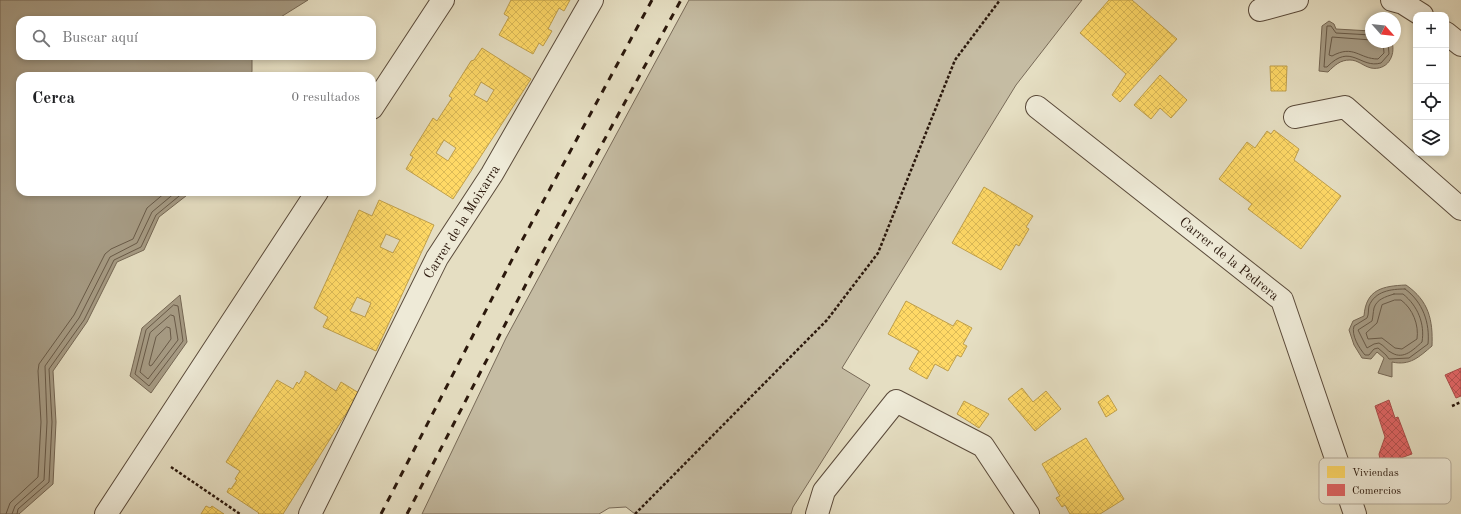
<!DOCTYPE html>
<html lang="es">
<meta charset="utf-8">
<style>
:root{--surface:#fff;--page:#f2f2f2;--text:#202124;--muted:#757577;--line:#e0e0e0}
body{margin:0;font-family:"Old Standard TT",serif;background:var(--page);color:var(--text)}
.controls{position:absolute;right:12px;top:12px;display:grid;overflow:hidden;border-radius:8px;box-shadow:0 2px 6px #0003}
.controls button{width:36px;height:36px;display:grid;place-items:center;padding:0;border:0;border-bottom:1px solid var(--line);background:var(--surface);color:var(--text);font:20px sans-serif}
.compass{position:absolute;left:1365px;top:12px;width:36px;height:36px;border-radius:50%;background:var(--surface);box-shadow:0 2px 6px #0003;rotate:117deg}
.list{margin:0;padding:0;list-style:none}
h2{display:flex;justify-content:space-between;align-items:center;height:52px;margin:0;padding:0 16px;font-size:17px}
h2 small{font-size:13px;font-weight:400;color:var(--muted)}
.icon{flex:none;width:22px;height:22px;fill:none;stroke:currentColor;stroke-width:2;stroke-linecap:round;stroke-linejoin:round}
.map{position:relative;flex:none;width:1461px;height:514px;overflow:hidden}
.search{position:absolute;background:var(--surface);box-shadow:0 2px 6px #0003;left:16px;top:16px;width:360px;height:44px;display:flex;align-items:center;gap:10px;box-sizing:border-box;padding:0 14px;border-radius:12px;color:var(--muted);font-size:15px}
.panel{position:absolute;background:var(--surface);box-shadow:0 2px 6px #0003;left:16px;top:72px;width:360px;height:124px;border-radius:12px}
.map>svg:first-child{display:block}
</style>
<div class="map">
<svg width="1461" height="514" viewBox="0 0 1461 514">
<defs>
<pattern id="homes-cross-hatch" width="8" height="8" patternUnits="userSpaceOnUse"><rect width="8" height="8" fill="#ffd966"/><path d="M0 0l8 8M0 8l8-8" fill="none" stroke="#dbba57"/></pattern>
<pattern id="shops-cross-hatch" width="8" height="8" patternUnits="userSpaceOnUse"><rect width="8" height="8" fill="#e06666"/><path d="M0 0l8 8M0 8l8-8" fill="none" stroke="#b65352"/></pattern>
</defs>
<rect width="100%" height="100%" fill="#e5dec2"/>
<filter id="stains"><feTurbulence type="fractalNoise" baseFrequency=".005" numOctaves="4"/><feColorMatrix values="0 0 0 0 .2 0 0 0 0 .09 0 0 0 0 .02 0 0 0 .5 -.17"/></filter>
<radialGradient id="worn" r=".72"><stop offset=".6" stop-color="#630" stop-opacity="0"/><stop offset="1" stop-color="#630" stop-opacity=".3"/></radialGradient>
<path fill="#c5bca3" stroke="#786a58" d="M689,0H1082L1016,85L842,368L870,385L793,507L791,514H635L626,507L609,508L599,514H422L506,338Z"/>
<path fill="#a69b84" stroke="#756754" d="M0,0H308L276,20H20V56H252V71L251,76H20V192H191L159,217L144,250L117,262L87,322L53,371L56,422L53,484L19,514H0Z
M1329,21L1334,24L1336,29L1371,31V42H1392C1396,56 1387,71 1371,68C1363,66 1358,60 1350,60C1340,60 1335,65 1328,72L1319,71L1322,26Z
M1406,285C1429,301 1433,320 1432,346C1419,357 1410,366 1392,362V377L1378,373L1384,358L1377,352L1371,359L1362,358L1354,345L1349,330L1353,321L1364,316C1366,289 1383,286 1406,285Z
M180,295L187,342L151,393L130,376L142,328Z"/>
<path fill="url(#homes-cross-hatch)" stroke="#bf9f4b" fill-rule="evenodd" d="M511,0H570L564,11L559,8L548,29L552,31L543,46L539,43L533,54L499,35L509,17L504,14Z
M1109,0H1132L1177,39L1120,102L1112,95L1126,74L1080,33Z
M482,48L531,79L453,199L406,169L413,157L410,155L433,118L437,121L452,98L449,96L471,61L474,60ZM481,82L494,90L487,102L474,95ZM444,140L456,148L448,161L436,153Z
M1270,66H1287L1286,91H1271Z
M1160,75L1187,100L1171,118L1160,108L1151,119L1134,105Z
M1274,130L1299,149L1294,160L1341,196L1301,249L1248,209L1252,204L1219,179L1247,142L1255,148L1267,131L1271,134Z
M984,187L1033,216L1026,227L1029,229L1019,246L1016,244L1001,270L952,243Z
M379,200L434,225L376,351L323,327L328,317L314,308L359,210L372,216ZM386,234L400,240L393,253L380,247ZM357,297L371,303L365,317L350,311Z
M906,301L953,326L957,320L972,328L963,344L967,346L961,357L957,355L948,371L935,364L927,379L909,369L919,351L888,334Z
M305,371L336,391L341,382L359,393L283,514H258L259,513L227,492L229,488L231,489L237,480L235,479L240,471L226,462L277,380L293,389L297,382L299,384L305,374Z
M1022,388L1033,402L1046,391L1061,409L1035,431L1008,399Z
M1108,395L1117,410L1106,417L1098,402Z
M964,401L989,414L979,428L957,414Z
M1086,438L1124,499L1100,514H1070L1065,505L1062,507L1056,498L1060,496L1042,464Z
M206,506L210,508L212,506L224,514H201Z"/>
<path fill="url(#shops-cross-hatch)" stroke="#aa4f4b" d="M1461,368V396L1456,398L1445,375Z
M1389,400L1395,418L1398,417L1412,454L1381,465L1379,454L1385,437L1375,406Z"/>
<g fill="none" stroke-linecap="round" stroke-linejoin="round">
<path stroke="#685a48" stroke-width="1" d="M1371,35L1336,33L1331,26H1327L1324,67H1327C1351,42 1360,69 1381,63L1389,54L1388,42
M1371,40L1332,37L1329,55L1332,56C1354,44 1359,59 1378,59L1384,53L1383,42
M1405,289C1423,302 1430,323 1428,344L1409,358L1389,359L1386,355L1378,348L1374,349L1369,355H1365C1359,348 1351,335 1354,326L1367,318C1369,314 1368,310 1369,306C1375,291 1391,289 1405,289Z
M1394,294H1403C1418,306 1425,324 1422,342C1414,349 1404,360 1392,353C1387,351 1385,346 1379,343L1374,344L1367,348L1358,330L1372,321C1373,317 1373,313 1374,308C1377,299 1385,297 1394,294Z
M1395,300H1401C1413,309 1419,325 1417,339L1402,349L1395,348L1382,338L1368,339L1366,333L1377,323L1382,305Z
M174,305L178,306L183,341L149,386L135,374L146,330Z
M171,315L174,316L178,340L148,379L140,372L150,333Z
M167,327L170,328L171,339L152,365L150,366L149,364L156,337Z
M6,514L10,503L38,477L41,422L38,371L39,364L74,315L105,254L111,249L133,239L147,208L166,192
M12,514L15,506L44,480L47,422L45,366L79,318L110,257L137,243L152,212L176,192
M17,514L18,509L49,482L52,422L49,369L84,320L114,260L141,247L156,215L184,192"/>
<defs>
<path id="minor" d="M1392,0L1403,3L1422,15
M1260,10L1297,0
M1446,33L1461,45
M1037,107L1282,300L1355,514
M372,108L443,0
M1295,117L1345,107L1461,209
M106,514L317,192
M310,514L437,258L492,174L592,0
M817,514L824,491L896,401L983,446L1028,514"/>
</defs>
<use href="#minor" stroke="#5a4a3a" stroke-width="24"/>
<path stroke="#2b180c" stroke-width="2.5" stroke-dasharray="3 2" stroke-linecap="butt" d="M1452,406L1461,402
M171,467L240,514
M635,514L827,320L878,253L955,60L1000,0"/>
<use href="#minor" stroke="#eeead7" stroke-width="22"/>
<path stroke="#2b180c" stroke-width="3" stroke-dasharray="7 7" stroke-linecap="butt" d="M381,514L518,248L652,0
M407,514L539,259L681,0"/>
</g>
<g text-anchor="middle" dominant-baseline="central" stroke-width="4" stroke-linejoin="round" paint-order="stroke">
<g font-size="14" fill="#2b180c" stroke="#eeead7">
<text transform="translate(462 222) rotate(-58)">Carrer de la Moixarra</text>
<text transform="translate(1229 259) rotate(39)">Carrer de la Pedrera</text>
</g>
</g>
<rect x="1319" y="458" width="132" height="46" rx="6" fill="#eeead7" stroke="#b4ab9a" stroke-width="1"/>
<rect x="1327" y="466" width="18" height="12" fill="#ffd966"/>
<rect x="1327" y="484" width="18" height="12" fill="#e06666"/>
<g font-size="11" fill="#2b180c">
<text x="1352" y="476">Viviendas</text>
<text x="1352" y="494">Comercios</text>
</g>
<rect width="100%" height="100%" filter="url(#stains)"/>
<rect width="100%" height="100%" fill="url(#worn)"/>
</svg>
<div class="controls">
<button>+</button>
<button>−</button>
<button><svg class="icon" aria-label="locate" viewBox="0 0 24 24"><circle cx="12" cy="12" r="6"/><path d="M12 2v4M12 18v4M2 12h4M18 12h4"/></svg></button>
<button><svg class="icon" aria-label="layers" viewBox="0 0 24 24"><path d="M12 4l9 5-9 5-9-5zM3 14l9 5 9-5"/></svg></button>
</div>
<svg class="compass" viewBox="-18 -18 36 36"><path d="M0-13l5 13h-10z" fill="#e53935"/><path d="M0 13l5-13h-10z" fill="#757577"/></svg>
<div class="search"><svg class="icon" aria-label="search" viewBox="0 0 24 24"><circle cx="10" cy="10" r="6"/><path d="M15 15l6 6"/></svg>Buscar aquí</div>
<section class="panel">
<h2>Cerca<small>0 resultados</small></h2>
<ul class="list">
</ul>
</section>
</div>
